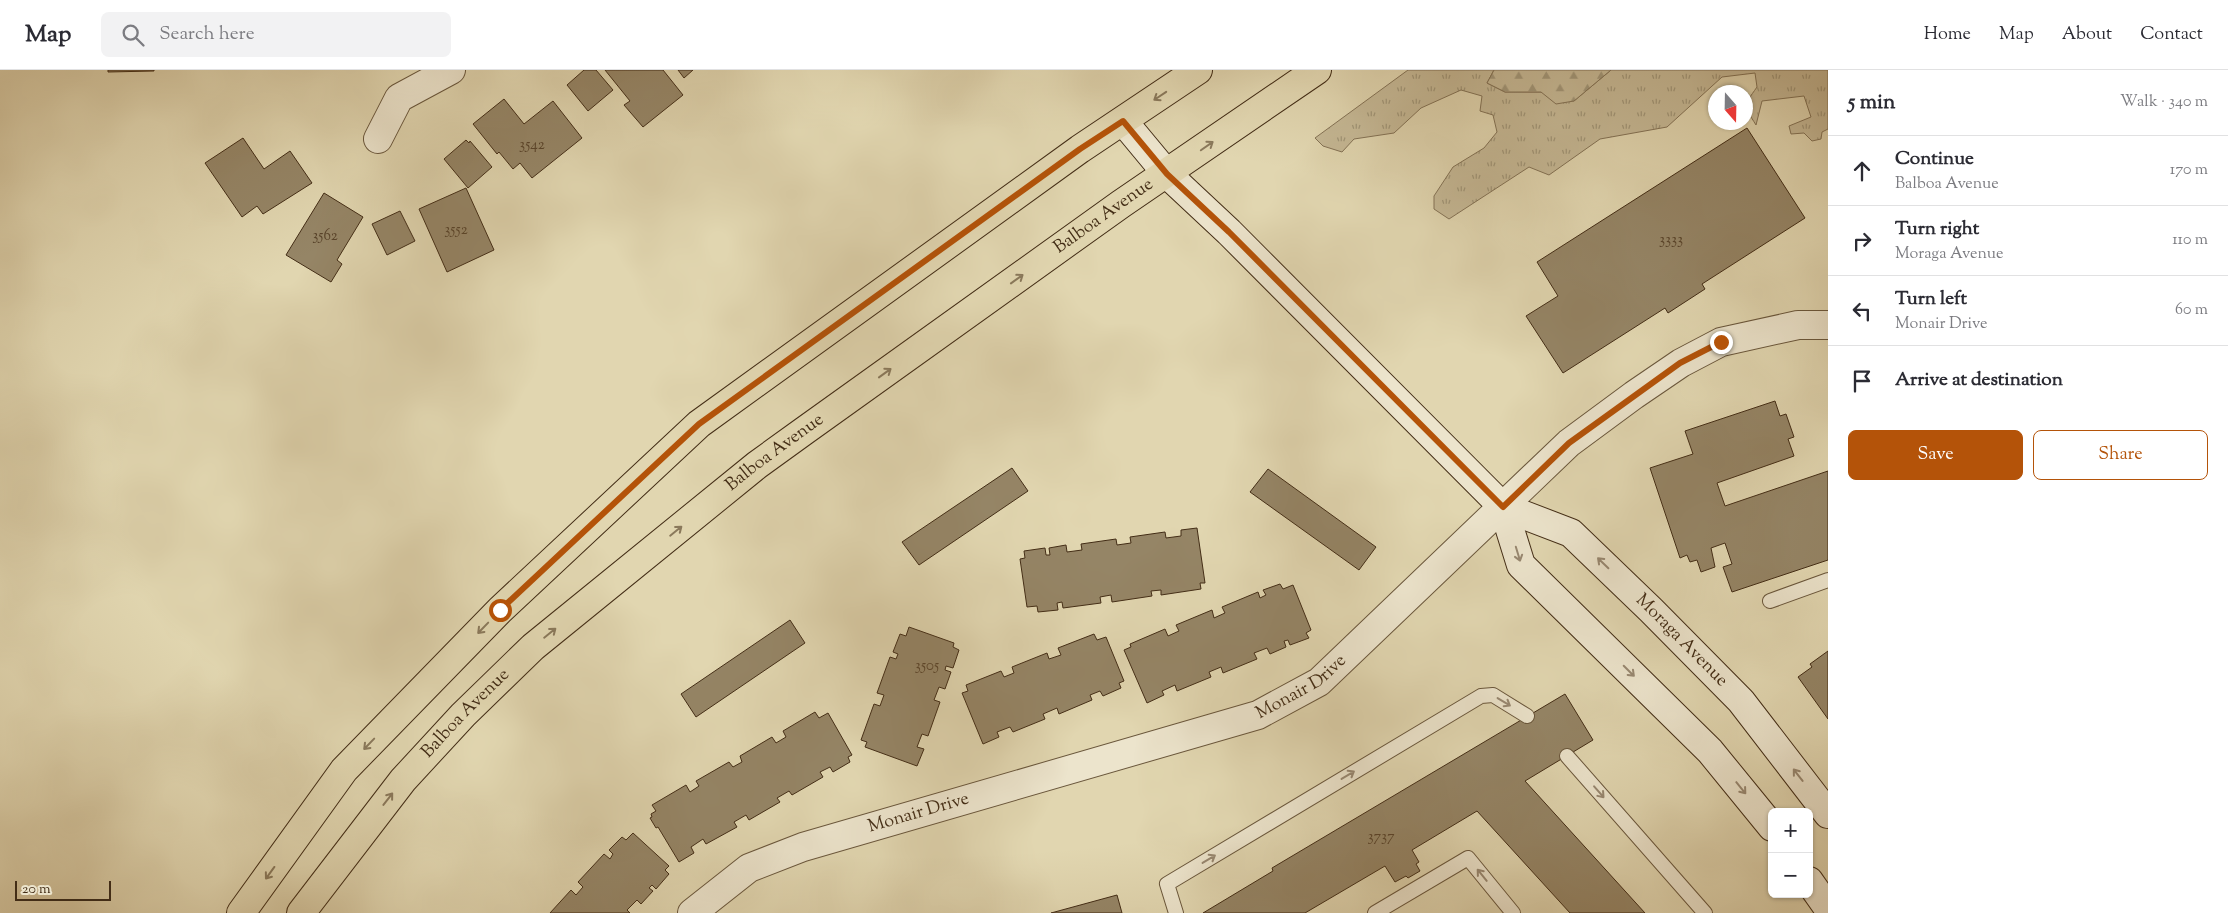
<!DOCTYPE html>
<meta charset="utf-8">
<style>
:root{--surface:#fff;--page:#f2f2f3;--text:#2b2b33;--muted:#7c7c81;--line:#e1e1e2;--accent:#b45309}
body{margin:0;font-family:"Sorts Mill Goudy",serif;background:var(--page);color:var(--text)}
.controls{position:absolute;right:15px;bottom:15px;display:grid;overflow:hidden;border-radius:8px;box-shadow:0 1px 4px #0004}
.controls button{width:45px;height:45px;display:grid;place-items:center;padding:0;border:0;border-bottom:1px solid var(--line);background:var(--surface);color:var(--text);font:25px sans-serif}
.compass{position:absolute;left:1708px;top:15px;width:45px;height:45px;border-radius:50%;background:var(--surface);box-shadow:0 1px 4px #0004;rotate:160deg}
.scale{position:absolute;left:15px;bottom:12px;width:96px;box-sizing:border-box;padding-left:5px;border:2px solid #432d16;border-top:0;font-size:14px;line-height:18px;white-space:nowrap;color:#432d16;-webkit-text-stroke:4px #ece4cc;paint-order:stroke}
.stop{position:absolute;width:15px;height:15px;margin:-11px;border:4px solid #b45309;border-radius:50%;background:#fff}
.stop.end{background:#b45309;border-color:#fff;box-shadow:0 1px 5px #0008}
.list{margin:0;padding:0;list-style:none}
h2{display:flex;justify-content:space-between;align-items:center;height:65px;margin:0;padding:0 20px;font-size:21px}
h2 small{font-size:16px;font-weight:400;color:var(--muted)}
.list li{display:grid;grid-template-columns:32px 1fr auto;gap:15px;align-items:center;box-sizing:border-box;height:70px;padding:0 20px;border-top:1px solid var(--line)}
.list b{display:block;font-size:19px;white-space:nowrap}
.list p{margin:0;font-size:16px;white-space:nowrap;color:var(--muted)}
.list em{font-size:16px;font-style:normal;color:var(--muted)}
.actions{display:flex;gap:10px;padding:15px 20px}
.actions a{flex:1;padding:11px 0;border:1px solid var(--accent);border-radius:8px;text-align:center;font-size:18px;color:var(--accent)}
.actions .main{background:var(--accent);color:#fff}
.icon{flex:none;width:28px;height:28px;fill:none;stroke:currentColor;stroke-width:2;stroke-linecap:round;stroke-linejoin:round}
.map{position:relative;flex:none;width:1828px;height:843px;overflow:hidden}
header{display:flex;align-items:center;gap:30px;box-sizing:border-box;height:70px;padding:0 25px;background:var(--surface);border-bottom:1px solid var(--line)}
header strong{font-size:24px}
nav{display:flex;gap:28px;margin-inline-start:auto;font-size:18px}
.search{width:350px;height:45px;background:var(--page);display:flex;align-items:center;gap:12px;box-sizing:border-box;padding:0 18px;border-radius:8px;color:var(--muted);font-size:19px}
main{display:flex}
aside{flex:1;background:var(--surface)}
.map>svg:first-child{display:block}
</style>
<header>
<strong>Map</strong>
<div class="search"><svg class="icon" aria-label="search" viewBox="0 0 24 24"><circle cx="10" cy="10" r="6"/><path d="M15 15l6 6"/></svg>Search here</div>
<nav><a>Home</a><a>Map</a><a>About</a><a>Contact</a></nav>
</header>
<main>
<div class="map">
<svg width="1828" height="843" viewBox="0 0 1828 843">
<defs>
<pattern id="grass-tufts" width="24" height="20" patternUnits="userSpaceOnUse" patternTransform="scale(1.25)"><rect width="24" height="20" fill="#c6b996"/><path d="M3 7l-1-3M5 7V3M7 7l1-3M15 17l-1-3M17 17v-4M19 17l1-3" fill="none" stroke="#a29779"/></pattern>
<pattern id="forest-firs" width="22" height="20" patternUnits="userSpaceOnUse" patternTransform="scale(1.25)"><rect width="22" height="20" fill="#c6b996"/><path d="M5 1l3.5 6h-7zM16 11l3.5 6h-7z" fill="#a29779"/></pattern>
</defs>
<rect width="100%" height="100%" fill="#e1d6b0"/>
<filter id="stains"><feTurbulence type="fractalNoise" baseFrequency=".004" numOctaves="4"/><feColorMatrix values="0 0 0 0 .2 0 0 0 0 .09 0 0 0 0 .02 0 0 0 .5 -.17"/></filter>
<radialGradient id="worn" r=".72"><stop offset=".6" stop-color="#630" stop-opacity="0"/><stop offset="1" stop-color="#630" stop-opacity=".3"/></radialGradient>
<path fill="url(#grass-tufts)" stroke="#847356" d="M1408,0H1494L1487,13L1505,22H1541L1574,31L1611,0H1828V59L1822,62L1821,69L1812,71L1804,63L1791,64L1789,56L1811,47L1804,26L1762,31L1756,55C1743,34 1743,37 1757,17L1755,3L1722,7L1667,57L1600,69L1549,105L1529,97L1449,149L1434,139V126L1453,97L1484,78L1497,62L1493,45L1480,41L1482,26L1461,20L1421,38L1394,63L1354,69L1342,82L1323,76L1315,68Z"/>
<path fill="url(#forest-firs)" stroke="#847356" d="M1494,0H1611L1574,31L1556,34L1541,22H1505L1487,13Z"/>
<path fill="#958566" stroke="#432d16" d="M108,0H154V1L108,2Z
M584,0H596L613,20L588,41L567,15Z
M605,0H663L683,25L643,57L624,35L630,31Z
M678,0H693L684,8Z
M504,29L524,54L553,31L582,68L532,108L520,93L513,99L499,82L497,84L473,54Z
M1747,58L1805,148L1702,214L1705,219L1668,243L1665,238L1563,303L1526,246L1558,226L1537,192Z
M243,68L264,99L290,81L312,113L263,144L257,136L242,147L205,93Z
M466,70L469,73L470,71L492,97L468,118L444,89Z
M466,118L494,180L447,202L419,139Z
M324,123L363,147L337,190L342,194L331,212L286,185Z
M400,141L415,171L387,185L372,154Z
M1775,331L1780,346L1786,344L1794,367L1788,369L1794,386L1717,413L1725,436L1828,401V490L1732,522L1723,497L1732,494L1725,473L1711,478L1715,497L1701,502L1697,490L1690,492L1687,485L1680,488L1650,398L1693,384L1685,361Z
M1012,398L1028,421L919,495L902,472Z
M1268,399L1376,477L1359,500L1250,422Z
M1197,458L1205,513H1200L1201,519L1161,525V520L1151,521L1152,526L1112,532L1111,525L1100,527L1101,533L1063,538L1062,532L1057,533L1058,540L1038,542L1037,536L1027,537L1020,489L1025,488L1024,481L1045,478L1046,485H1050L1049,478L1066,475L1067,482L1082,480L1081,474L1116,469L1117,475L1131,473L1130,467L1165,462L1166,468L1181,466V460Z
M1280,514L1283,519L1293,515L1311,560L1306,563L1309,568L1290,575L1288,570L1284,571L1286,577L1270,584L1267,578L1254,583L1257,589L1223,603L1221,597L1209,602L1211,607L1177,621L1175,615L1162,621L1164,625L1147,633L1124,580L1131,577L1130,574L1165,559L1168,566L1179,561L1176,555L1212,540L1214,548L1225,543L1222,537L1258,522L1260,528L1266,525L1263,520Z
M790,550L805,573L696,647L681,624Z
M909,557L954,573L953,577L959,580L953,598L946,596L945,600L951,602L945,619L939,617L934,630L940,632L928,666L922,664L917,677L924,679L917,696L865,677L867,672L861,670L874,634L880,636L884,625L877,623L890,587L896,589L898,584L893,582L900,564L906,566Z
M1094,564L1097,570L1106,567L1124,611L1119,613L1121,618L1103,626L1100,621L1090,625L1092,630L1059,644L1057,638L1043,644L1045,649L1013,662L1010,657L997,662L999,667L983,674L962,623L968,621L966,615L1001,601L1004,607L1014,603L1012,597L1047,583L1049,589L1061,585L1058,578Z
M1828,581V649L1798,607L1812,597L1810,594Z
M1565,624L1593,670L1525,711L1645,843H1570L1477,741L1412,780L1419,792L1416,794L1420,801L1408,808L1406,806L1395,812L1385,796L1305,843H1203L1273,801L1272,798Z
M815,642L819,648L828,643L852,685L848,687L850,692L833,702L830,697L820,702L823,707L792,725L789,721L777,728L780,732L749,750L746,745L734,752L737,757L706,774L703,769L691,777L694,783L679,792L658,757L656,758L650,748L652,747L651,744L656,741L652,735L686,715L690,722L699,716L696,711L729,692L733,697L742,692L740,686L772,667L776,673L786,667L783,661Z
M633,763L669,796L665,800L669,804L656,819L652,815L649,818L653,821L641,834L637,830L627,840L630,843H550L571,820L576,825L583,817L578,812L604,784L610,789L613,784L609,780L622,767L626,770Z
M1117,825L1122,843H1051Z"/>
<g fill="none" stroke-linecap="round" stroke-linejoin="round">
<defs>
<path id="service" d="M1770,531L1828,510
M1567,686L1705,843
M1176,843L1167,814L1481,626L1493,625L1527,646
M1375,843L1468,788L1513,843"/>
<path id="minor" d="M378,69L399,28L451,0"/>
<g id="tertiary">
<path id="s1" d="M692,843L749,798L803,777L1258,645L1319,612L1569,373L1634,325L1681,293L1721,272L1798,255H1828"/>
</g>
<g id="secondary">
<path id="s2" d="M1123,51L1167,104L1229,162L1503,437L1571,463L1651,540L1741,631L1828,744"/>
<path d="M1503,437L1521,495L1710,681L1772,757"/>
<path d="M1809,811L1828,838"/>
</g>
<g id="primary">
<path d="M241,843L344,700L500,540L699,354L1080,79L1198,0"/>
<path id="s3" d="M301,843L403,710L463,645L533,577L757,395L804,361L1121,134L1317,0"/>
</g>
</defs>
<use href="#service" stroke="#6a573c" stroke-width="16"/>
<use href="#minor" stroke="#6a573c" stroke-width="30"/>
<use href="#tertiary" stroke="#6a573c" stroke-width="30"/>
<use href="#secondary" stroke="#432d16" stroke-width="30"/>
<use href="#primary" stroke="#432d16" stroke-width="30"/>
<use href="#service" stroke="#ece4cc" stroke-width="14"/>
<use href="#minor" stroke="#ece4cc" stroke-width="28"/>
<use href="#tertiary" stroke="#ece4cc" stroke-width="28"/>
<use href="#secondary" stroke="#ece4cc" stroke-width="28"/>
<use href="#primary" stroke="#e1d6b0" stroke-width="28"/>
</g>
<defs><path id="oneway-shaft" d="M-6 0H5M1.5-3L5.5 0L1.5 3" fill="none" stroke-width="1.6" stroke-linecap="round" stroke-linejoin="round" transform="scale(1.25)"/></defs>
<g stroke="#8a795b">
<use href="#oneway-shaft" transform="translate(1160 26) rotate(146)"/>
<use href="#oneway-shaft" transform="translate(1207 76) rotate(-35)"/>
<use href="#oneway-shaft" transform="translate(1017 209) rotate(-36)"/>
<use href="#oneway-shaft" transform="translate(885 303) rotate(-36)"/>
<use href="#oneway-shaft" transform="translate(676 461) rotate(-39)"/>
<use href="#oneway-shaft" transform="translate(483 558) rotate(134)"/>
<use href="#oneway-shaft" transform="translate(550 563) rotate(-39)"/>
<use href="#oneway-shaft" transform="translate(369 674) rotate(134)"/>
<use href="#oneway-shaft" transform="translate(388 729) rotate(-52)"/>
<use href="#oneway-shaft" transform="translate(270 803) rotate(126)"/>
</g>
<g stroke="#988871">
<use href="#oneway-shaft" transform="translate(1518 484) rotate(73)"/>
<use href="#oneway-shaft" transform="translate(1603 493) rotate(-136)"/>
<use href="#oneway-shaft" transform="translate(1629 601) rotate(45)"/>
<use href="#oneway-shaft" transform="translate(1504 632) rotate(31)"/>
<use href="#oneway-shaft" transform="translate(1348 705) rotate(-31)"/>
<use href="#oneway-shaft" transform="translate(1798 705) rotate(-128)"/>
<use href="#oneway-shaft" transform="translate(1741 718) rotate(51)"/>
<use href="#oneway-shaft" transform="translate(1599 722) rotate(49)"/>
<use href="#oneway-shaft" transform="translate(1209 789) rotate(-31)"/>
<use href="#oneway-shaft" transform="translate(1482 805) rotate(-129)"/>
</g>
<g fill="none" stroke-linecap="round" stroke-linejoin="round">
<path stroke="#b45309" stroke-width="6" d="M500,540L699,354L1080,79L1123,51L1167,104L1229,162L1503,437L1569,373L1680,293L1721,272"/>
</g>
<g text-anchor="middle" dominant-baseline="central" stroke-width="4" stroke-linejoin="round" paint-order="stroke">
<g font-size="15" fill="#58432a">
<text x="532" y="75">3542</text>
<text x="456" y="160">3552</text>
<text x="325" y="166">3562</text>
<text x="1671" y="170">3333</text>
<text x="927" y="596">3505</text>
<text x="1381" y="767">3737</text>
</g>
<g font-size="18" fill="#432d16" stroke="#ece4cc">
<text stroke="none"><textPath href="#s3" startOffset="1069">Balboa Avenue</textPath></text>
<text stroke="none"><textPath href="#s3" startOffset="664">Balboa Avenue</textPath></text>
<text stroke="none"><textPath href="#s2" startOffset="769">Moraga Avenue</textPath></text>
<text stroke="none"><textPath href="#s1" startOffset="656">Monair Drive</textPath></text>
<text stroke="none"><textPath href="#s3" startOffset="259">Balboa Avenue</textPath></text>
<text stroke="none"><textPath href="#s1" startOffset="251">Monair Drive</textPath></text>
</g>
</g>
<rect width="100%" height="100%" filter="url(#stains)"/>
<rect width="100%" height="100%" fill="url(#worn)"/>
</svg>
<div class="controls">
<button>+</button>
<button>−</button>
</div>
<svg class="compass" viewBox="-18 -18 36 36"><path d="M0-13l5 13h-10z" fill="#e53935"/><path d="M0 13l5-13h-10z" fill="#7c7c81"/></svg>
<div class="scale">20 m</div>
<div class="stop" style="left:500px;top:540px"></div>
<div class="stop end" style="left:1721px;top:272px"></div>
</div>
<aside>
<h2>5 min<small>Walk · 340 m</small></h2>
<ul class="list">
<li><svg class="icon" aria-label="ahead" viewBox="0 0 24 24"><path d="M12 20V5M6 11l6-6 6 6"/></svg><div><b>Continue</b><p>Balboa Avenue</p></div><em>170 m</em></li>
<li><svg class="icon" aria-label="right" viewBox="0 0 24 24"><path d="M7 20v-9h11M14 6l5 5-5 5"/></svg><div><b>Turn right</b><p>Moraga Avenue</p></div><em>110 m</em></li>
<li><svg class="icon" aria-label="left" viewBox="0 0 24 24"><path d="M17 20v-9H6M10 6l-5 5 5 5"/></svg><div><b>Turn left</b><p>Monair Drive</p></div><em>60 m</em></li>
<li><svg class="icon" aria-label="arrive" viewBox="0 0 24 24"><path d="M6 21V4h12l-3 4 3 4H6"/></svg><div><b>Arrive at destination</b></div></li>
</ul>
<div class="actions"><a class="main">Save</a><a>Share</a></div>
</aside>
</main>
